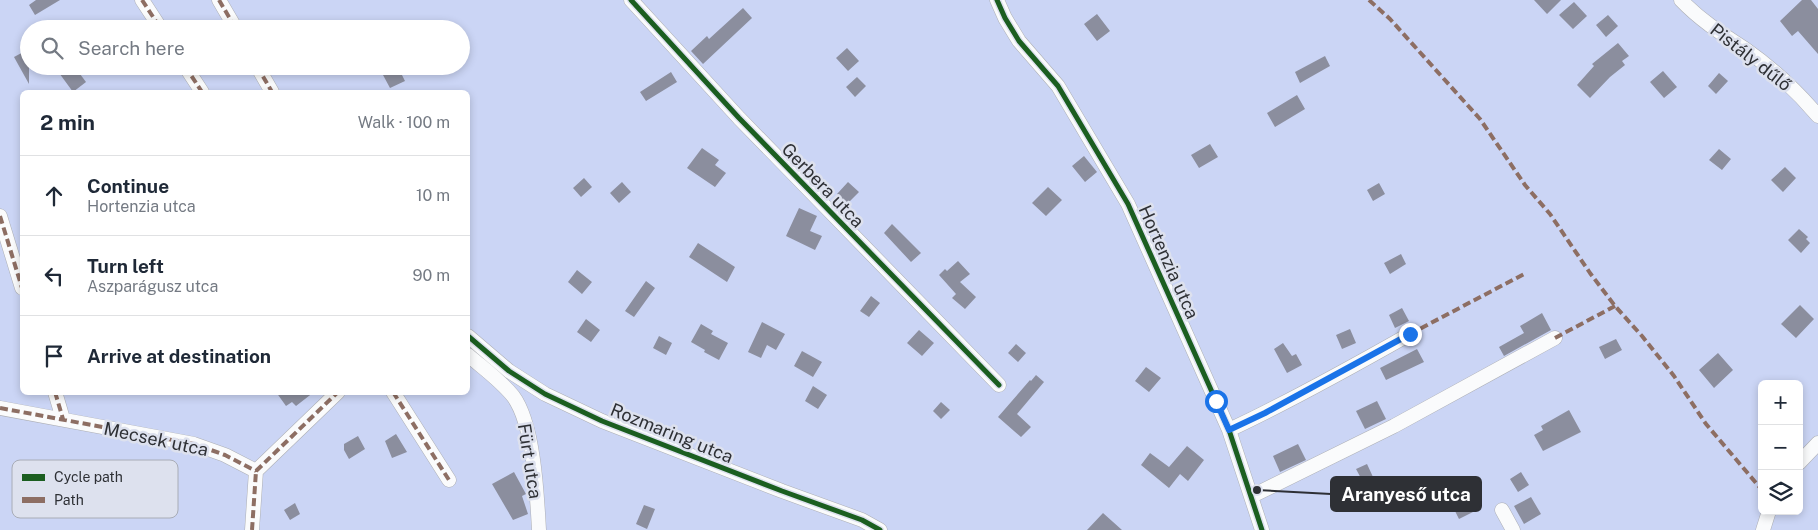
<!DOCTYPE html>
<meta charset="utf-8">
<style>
:root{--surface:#fff;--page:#f2f2f3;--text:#1f2937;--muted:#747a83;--line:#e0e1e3}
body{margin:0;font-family:"Public Sans",sans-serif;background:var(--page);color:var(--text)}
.controls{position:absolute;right:15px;bottom:15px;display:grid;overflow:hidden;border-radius:8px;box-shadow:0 2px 8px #0003}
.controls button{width:45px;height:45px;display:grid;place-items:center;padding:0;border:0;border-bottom:1px solid var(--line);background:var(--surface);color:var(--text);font:25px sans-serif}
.stop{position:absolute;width:15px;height:15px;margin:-11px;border:4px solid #1a73e8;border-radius:50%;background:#fff}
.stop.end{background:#1a73e8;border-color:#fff;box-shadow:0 1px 5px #0008}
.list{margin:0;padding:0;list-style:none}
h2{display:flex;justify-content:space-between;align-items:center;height:65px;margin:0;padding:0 20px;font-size:21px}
h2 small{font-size:16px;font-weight:400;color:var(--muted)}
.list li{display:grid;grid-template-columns:32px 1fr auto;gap:15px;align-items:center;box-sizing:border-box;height:80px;padding:0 20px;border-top:1px solid var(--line)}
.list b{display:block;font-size:19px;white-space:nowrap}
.list p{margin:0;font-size:16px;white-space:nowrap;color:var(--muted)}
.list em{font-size:16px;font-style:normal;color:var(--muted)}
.icon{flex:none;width:28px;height:28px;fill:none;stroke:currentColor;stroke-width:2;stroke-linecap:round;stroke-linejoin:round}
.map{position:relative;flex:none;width:1818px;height:530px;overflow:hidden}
.search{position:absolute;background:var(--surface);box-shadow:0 2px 8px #0003;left:20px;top:20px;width:450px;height:55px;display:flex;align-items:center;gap:12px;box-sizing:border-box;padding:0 18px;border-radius:28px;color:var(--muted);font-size:19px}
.panel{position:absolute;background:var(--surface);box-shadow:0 2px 8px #0003;left:20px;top:90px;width:450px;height:305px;border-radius:8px}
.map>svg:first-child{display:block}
</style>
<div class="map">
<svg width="1818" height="530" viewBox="0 0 1818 530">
<rect width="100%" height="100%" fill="#e1e3ea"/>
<path fill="#cbd5f5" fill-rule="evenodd" d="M0,0H1818V530H0ZM29,29H461V66H29ZM22,92H468V392H22ZM1762,384H1799V511H1762Z"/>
<path fill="#8b8e9e" d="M36,0H60L35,15L29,5Z
M1534,0H1561L1547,14Z
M1802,0H1811L1818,9V54L1798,31L1792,36L1780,21Z
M1574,2L1587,16L1573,29L1559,15Z
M743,8L752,18L703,64L691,51L707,36L709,39Z
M1097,14L1110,31L1097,41L1084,24Z
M1608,15L1618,26L1606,37L1596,25Z
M1618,43L1629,56L1622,61L1625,65L1610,77L1590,98L1577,85L1594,66L1592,64Z
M847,48L859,61L848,71L836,58Z
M29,49V84L14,57Z
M1325,56L1330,66L1300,83L1295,72Z
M54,66H74L86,82L73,92Z
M398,67L405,81L390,88L383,75Z
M1663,71L1677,87L1664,98L1650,82Z
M671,72L677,82L646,101L640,92Z
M1719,73L1728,81L1716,94L1708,86Z
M857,77L866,86L855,97L846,87Z
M1297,95L1305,109L1275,127L1267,113Z
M1210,144L1218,157L1199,168L1191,155Z
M702,148L719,160L715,165L726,173L715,187L687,168Z
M1719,149L1731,159L1722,170L1709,160Z
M1084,156L1097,172L1085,182L1072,166Z
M1785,167L1796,178L1783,192L1771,180Z
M584,178L592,187L581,197L573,188Z
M622,182L631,192L619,203L610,193Z
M848,182L859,192L847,204L837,194Z
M1379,183L1385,194L1373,201L1367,190Z
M1048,187L1062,200L1046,216L1032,203Z
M799,208L817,216L810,231L822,236L815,250L786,236Z
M892,224L921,253L911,262L884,233Z
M1799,229L1808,237L1806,239L1810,243L1801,253L1788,240Z
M698,243L735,267L727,282L689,257Z
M1401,254L1406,264L1390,274L1384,263Z
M958,261L970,274L960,282L976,297L965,309L952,298L956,294L939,275L945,269L947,271Z
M577,270L592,282L582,294L568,282Z
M646,281L655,288L634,317L625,311Z
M871,296L880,303L869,317L860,311Z
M1800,305L1814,319L1796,338L1781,324Z
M1402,308L1409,321L1395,328L1389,315Z
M1542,313L1551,330L1504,356L1499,347L1524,333L1520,326Z
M586,319L600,330L591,342L577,332Z
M762,322L785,334L776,350L767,345L761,358L748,352Z
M701,324L713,331L711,334L728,343L719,360L704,352L705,350L691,342Z
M1350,329L1356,343L1342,349L1336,335Z
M919,330L934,343L922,356L907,343Z
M659,336L672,343L666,355L653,348Z
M1616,339L1622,350L1605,359L1599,347Z
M1283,343L1292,356L1296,354L1302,365L1287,373L1274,349Z
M1016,344L1026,353L1018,362L1008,353Z
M1417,349L1424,362L1386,380L1380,368Z
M802,351L822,362L813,377L794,366Z
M1718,353L1733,370L1714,388L1699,370Z
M1146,367L1161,378L1149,392L1135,381Z
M1036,375L1044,382L1017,414L1031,427L1021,437L998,417L1030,380L1031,381Z
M813,386L827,395L818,409L805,401Z
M276,392H314L296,406L292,402L286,406Z
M1377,401L1386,419L1365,429L1356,411Z
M941,402L950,410L941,419L933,411Z
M1569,410L1581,432L1543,451L1534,435L1543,430L1541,426Z
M396,434L407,452L392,458L385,441Z
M358,436L365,449L349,459L344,450V444Z
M1298,444L1306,460L1280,472L1273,456Z
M1187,446L1204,460L1188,481L1180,474L1169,488L1141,465L1150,453L1169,467Z
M1367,464L1373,477L1363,482L1356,469Z
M514,472L526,494L522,496L528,514L513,520L492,484Z
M1521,472L1529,485L1518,492L1510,479Z
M1531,497L1541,514L1524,524L1514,506Z
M1470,501L1475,511L1459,519L1454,509Z
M295,503L300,514L290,520L284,510Z
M644,505L655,509L647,529L636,524Z
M1103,513L1122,530H1087Z"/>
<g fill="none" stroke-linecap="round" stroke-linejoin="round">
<defs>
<path id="minor" d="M142,0L161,29
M219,0L236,29
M631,0L739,118L999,385
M997,0L1005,18L1019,41L1058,86L1128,204L1229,430L1262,530
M1681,0C1700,20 1722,34 1745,49C1772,68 1797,91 1818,116
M185,66L202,92
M257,66L272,92
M0,216L22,288
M468,336L509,371L545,394L602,421L782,491L862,520L880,530
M468,355C483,368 500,380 513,396C534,424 537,495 539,530
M55,392L63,419
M393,392L449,480
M0,408L194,444L225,455L256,471
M1229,430C1291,401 1350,368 1410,334
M1799,463L1818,443
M256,471L338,392
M1252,496L1394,426L1555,338
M1502,510L1513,530
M252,530L256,471
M1763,530L1769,511"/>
</defs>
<use href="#minor" stroke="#adafb4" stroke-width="15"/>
<use href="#minor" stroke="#fafbfc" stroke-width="14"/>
<path stroke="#8d6e63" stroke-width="4" stroke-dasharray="8 4" stroke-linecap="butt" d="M142,0L161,29
M219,0L236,29
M1369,0L1390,19L1480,119L1525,185L1550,214L1590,273L1615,306L1642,336L1674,376L1706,424L1762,490
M185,66L202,92
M257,66L272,92
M0,216L22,288
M1410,334L1526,273
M1555,338L1615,306
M55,392L63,419
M393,392L449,480
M0,408L194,444L225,455L256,471
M256,471L338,392
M252,530L256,471"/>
<defs>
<path id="cycleway" d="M631,0L739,118L999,385
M997,0L1005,18L1019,41L1058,86L1128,204L1229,430L1262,530
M468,336L509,371L545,394L602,421L782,491L862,520L880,530"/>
</defs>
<use href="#cycleway" stroke="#dde1ee" stroke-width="8"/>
<use href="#cycleway" stroke="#1b5e20" stroke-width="5"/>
</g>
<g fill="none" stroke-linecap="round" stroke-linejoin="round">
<path stroke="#1a73e8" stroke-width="6" d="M1216,401L1229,430L1265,413L1410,334"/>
</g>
<g text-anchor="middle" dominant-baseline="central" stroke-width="5" stroke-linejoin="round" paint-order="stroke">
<g font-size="18" fill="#2e3035" stroke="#dde1ee">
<text transform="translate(1751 57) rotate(38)">Pistály dűlő</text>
<text transform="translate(823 185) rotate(46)">Gerbera utca</text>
<text transform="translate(1169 262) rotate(66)">Hortenzia utca</text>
<text transform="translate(672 433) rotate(22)">Rozmaring utca</text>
<text transform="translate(156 439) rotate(12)">Mecsek utca</text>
<text transform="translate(530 461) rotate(81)">Fürt utca</text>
</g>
</g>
<rect x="12" y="460" width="166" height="58" rx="8" fill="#dde1ee" stroke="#a8acb6" stroke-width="1"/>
<rect x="22" y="474" width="23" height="7" fill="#1b5e20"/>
<rect x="22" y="497" width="23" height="6" fill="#8d6e63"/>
<g font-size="14" fill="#2e3035">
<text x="54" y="482">Cycle path</text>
<text x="54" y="505">Path</text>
</g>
<path fill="none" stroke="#2e3035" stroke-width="2" d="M1257 490L1331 494"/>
<circle fill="#2e3035" stroke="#dde1ee" stroke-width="2" cx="1257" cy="490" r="5"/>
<rect fill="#2e3035" stroke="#2e3035" stroke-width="2" x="1331" y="477" width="150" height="34" rx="5"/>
<g font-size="19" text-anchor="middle" font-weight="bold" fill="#fff">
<text x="1406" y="501">Aranyeső utca</text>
</g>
</svg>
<div class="controls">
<button>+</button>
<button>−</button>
<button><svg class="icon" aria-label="layers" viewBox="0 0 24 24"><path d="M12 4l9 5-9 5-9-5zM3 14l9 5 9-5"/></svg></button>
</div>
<div class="stop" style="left:1216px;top:401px"></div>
<div class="stop end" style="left:1410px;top:334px"></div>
<div class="search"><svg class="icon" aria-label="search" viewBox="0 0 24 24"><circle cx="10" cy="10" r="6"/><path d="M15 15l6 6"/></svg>Search here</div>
<section class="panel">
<h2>2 min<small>Walk · 100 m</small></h2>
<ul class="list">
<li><svg class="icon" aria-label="ahead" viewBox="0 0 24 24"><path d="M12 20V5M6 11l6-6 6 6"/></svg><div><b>Continue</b><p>Hortenzia utca</p></div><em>10 m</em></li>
<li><svg class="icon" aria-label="left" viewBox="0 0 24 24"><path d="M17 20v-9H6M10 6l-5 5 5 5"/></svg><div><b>Turn left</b><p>Aszparágusz utca</p></div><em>90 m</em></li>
<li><svg class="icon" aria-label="arrive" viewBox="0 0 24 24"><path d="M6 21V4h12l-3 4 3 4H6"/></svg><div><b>Arrive at destination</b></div></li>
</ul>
</section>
</div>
